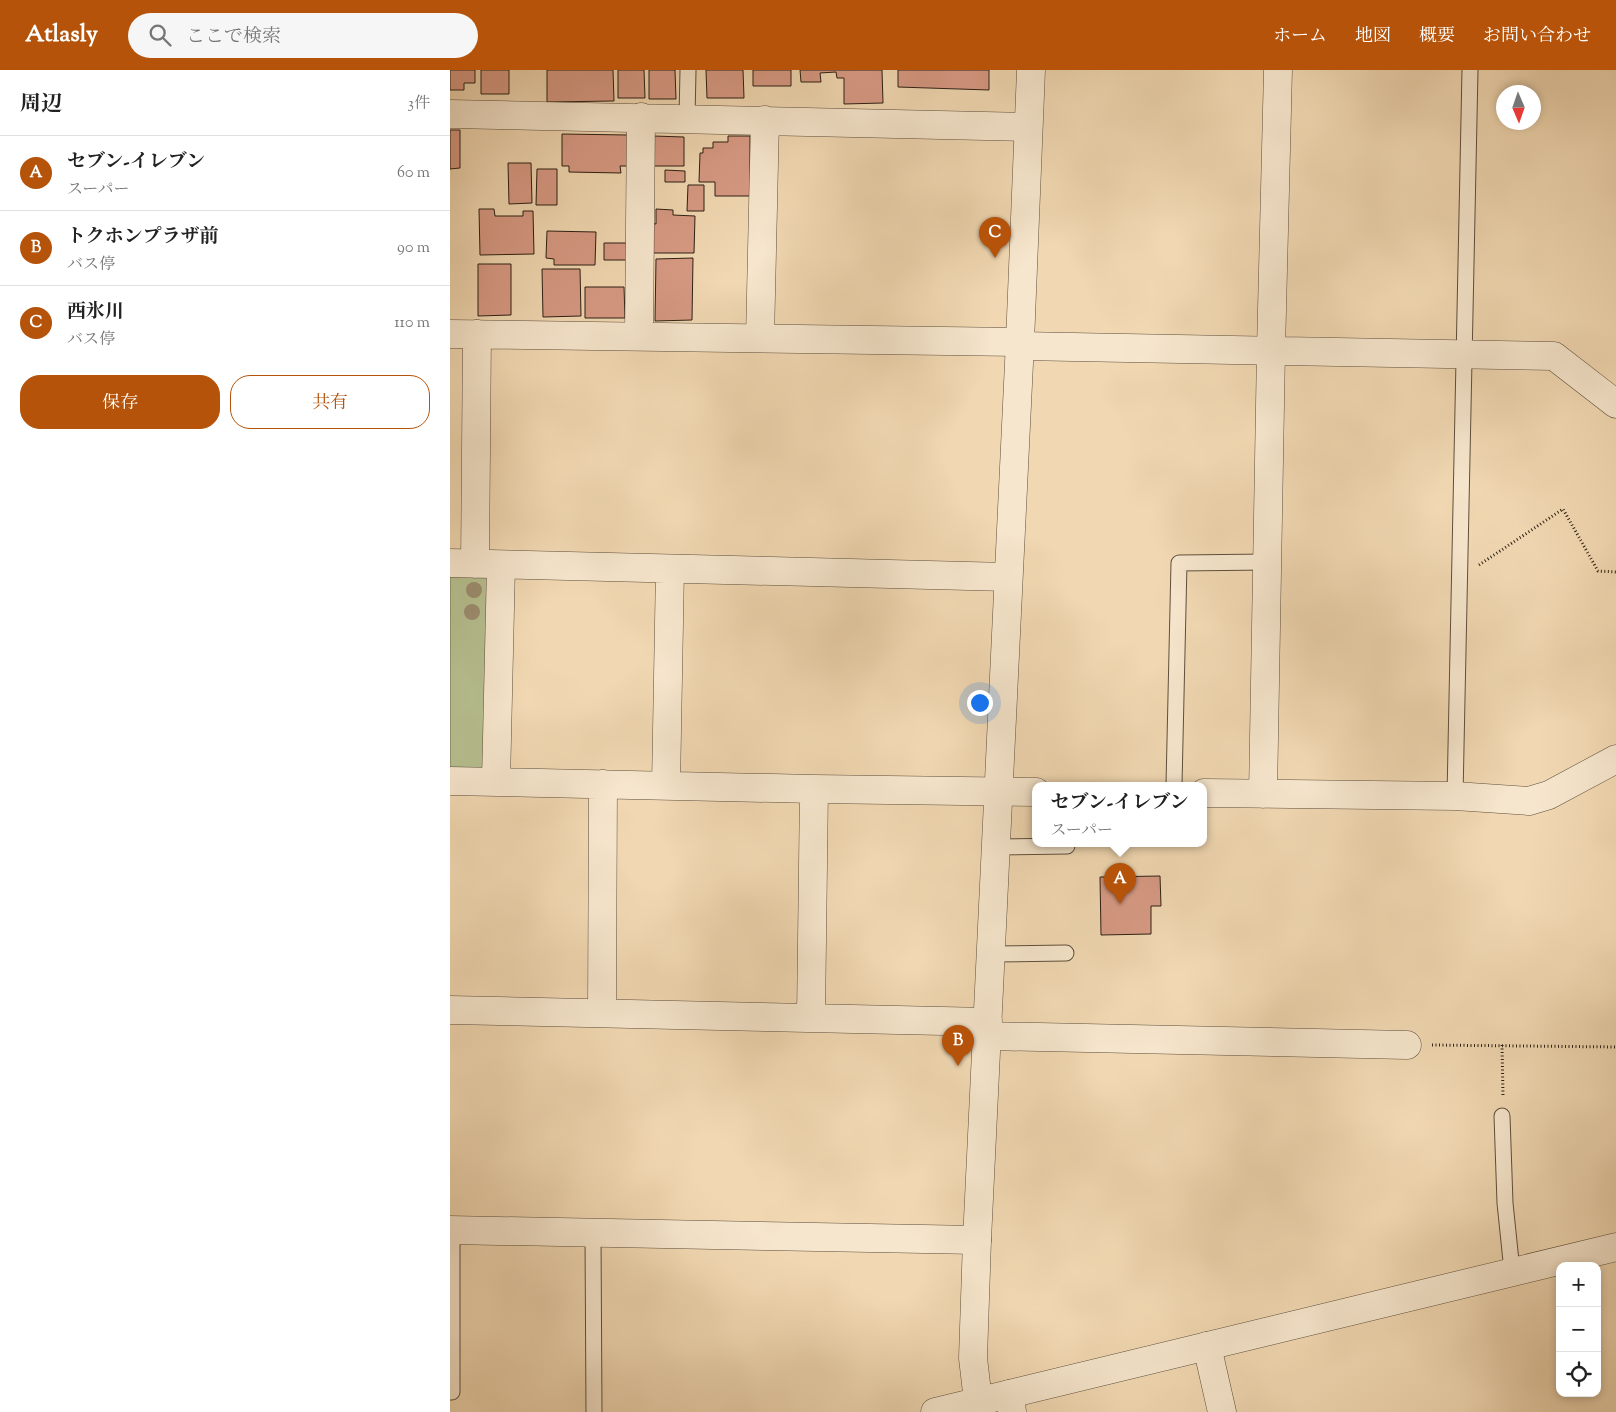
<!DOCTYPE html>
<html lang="ja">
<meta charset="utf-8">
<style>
:root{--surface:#fff;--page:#f6f6f6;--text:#222;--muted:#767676;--line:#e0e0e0;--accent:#b45309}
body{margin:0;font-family:"Sorts Mill Goudy","Noto Serif JP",serif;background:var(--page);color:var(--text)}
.controls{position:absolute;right:15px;bottom:15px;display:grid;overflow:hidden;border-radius:10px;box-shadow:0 2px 8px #0003}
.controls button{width:45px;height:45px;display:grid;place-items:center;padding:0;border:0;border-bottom:1px solid var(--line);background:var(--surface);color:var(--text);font:25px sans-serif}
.compass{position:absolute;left:1046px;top:15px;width:45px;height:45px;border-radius:50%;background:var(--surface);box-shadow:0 2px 8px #0003;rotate:178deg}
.you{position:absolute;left:529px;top:632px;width:18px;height:18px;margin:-12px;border:4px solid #fff;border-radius:50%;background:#1a73e8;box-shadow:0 0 0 8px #1a73e833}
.badge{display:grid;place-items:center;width:32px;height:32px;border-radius:50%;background:var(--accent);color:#fff;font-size:16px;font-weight:700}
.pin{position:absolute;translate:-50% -41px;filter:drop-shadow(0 1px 2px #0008)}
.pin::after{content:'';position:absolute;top:26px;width:18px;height:15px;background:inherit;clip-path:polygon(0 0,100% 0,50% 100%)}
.popup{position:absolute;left:582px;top:712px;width:175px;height:65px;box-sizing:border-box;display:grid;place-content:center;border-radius:10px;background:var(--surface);filter:drop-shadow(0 1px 4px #0005);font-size:16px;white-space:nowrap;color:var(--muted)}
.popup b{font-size:19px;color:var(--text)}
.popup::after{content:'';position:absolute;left:50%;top:100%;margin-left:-10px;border:10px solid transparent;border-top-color:var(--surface)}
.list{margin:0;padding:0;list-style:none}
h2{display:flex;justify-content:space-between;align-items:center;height:65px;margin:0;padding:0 20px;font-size:21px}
h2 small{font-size:16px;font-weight:400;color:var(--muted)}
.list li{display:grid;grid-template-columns:32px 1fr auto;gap:15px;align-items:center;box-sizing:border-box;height:75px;padding:0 20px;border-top:1px solid var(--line)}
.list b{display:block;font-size:19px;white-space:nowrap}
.list p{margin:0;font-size:16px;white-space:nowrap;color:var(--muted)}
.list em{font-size:16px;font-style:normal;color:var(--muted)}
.actions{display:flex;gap:10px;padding:15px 20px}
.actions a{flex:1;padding:11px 0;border:1px solid var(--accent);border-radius:20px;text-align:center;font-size:18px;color:var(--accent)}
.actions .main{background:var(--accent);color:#fff}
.icon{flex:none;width:28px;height:28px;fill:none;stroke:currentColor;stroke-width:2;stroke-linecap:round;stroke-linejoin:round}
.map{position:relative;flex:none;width:1166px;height:1342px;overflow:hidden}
header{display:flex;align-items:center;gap:30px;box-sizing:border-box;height:70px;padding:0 25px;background:var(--accent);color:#fff}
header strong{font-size:24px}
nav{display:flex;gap:28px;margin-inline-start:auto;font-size:18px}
.search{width:350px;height:45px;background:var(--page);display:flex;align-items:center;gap:12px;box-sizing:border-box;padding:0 18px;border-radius:28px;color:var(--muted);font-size:19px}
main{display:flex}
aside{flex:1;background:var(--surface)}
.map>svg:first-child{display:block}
</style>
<header>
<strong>Atlasly</strong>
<div class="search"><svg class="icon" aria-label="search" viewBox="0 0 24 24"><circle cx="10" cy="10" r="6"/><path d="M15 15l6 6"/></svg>ここで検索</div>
<nav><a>ホーム</a><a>地図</a><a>概要</a><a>お問い合わせ</a></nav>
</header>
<main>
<aside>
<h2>周辺<small>3件</small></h2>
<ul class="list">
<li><span class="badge">A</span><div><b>セブン-イレブン</b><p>スーパー</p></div><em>60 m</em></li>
<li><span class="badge">B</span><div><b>トクホンプラザ前</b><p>バス停</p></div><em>90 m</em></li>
<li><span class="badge">C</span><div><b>西氷川</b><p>バス停</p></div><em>110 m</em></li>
</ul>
<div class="actions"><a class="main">保存</a><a>共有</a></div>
</aside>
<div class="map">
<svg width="1166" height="1342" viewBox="0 0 1166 1342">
<rect width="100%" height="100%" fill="#f1d8b2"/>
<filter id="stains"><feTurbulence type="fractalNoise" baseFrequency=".004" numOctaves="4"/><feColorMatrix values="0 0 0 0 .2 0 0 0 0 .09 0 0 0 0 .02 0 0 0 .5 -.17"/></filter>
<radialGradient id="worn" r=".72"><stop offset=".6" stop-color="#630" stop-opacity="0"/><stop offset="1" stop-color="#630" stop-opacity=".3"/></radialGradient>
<path fill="#b6bf8f" stroke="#727052" d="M0,505L34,506L40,511L34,699L0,698Z"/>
<path fill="#d79a84" stroke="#2d2014" d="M0,0H25V13H14V20H0Z
M31,0H59V24H31Z
M97,0H163L164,31L97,32Z
M168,0H194L195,28H168Z
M199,0H225L226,29H199Z
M256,0H293L294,28H257Z
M303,0H341V16H303Z
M350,0H432L433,33L394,34V8H387L386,2L370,3L371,12H351Z
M448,0H539V20L448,17Z
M0,60H10V98L0,99Z
M112,64L178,65V96H170L171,103L119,102V96H112Z
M203,66L234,67V96H202Z
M278,66H300V126H265V112H249L250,83H253V78H263V72H278Z
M58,93H81L82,133L59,134Z
M87,99H107V135H86Z
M215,100L235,101V112H215Z
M238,115H254V141H237Z
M29,139H44L45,146H73V141H83L84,184L30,185Z
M206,139L223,140V145L245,146L244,183H200V153L206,154Z
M97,161L146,162L145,195H104V189L96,188Z
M154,173H178L177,190H154Z
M243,188L242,250L205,251L206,189Z
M28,194H61V245L28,246Z
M92,199H130L131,246L93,247Z
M135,217H174L175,248H135Z
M710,806L711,836H701V864L651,865L650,807Z"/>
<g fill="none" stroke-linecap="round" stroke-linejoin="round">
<defs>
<path id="service" d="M237,48L238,0
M724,715L729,493L818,492
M1005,726L1020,0
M546,777L617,776
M541,884L616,883
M1052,1046L1055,1133L1062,1201
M143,1163L144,1342
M0,1322H2V1160"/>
<path id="minor" d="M0,44L578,57
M0,264L570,272
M189,266L191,47
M310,268L315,50
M570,276L1104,286L1166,334
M0,493L558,507
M25,494L27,264
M0,711L364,719L586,722
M46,712L51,495
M216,715L220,499
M754,723L1005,726L1079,731L1099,725L1166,689
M813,724L821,280L828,0
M0,940L538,952
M152,942L153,714
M361,947L364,719
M538,966L957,975
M0,1160L527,1170
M757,1276L772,1342
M560,1324L562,1342"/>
<path id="tertiary" d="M528,1331L523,1288L527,1170L570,272L581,0
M485,1342L1166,1177"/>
</defs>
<use href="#service" stroke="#5e4e3c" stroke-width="17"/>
<use href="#minor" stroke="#5e4e3c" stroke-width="29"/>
<use href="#tertiary" stroke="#5e4e3c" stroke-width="29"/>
<path stroke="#2d2014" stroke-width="3" stroke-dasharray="1 2.5" stroke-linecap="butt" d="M1029,495L1113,439L1148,501L1166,502
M982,975L1166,977
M1052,975L1053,1026"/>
<use href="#service" stroke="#f6e6cd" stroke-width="15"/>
<use href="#minor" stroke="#f6e6cd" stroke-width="28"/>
<use href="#tertiary" stroke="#f6e6cd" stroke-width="28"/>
</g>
<g fill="#9c8d6f">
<circle cx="24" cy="520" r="8"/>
<circle cx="22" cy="542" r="8"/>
</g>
<rect width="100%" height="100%" filter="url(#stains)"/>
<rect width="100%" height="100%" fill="url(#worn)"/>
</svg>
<div class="controls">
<button>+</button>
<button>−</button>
<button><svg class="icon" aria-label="locate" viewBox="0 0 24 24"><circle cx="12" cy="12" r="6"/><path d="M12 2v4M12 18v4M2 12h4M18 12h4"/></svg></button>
</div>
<svg class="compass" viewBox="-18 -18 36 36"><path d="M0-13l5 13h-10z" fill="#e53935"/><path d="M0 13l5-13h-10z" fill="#767676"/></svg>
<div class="you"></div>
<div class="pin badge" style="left:670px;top:834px">A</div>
<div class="popup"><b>セブン-イレブン</b>スーパー</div>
<div class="pin badge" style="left:508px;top:996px">B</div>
<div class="pin badge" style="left:545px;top:188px">C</div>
</div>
</main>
